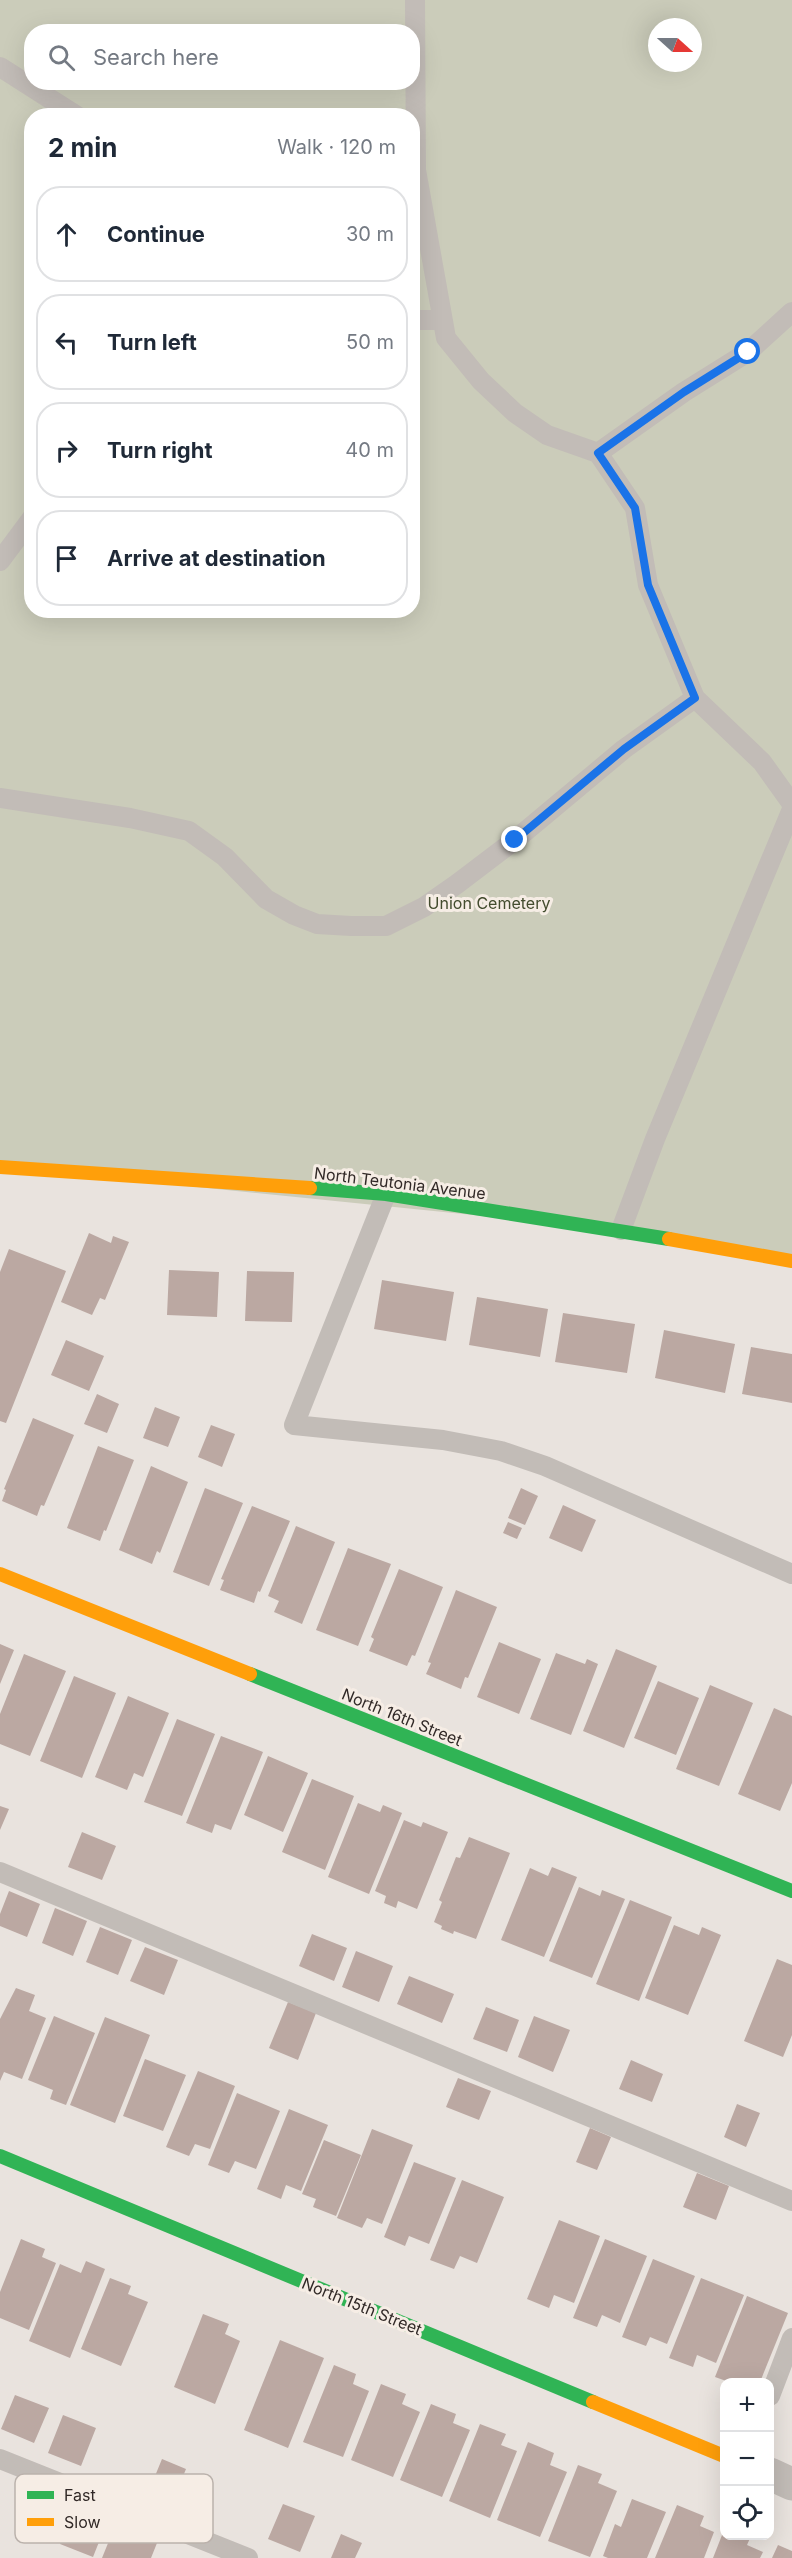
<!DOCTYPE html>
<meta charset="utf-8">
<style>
:root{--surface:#fff;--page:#f2f2f3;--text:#1f2937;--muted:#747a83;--line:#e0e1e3}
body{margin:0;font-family:Inter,sans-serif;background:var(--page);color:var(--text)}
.controls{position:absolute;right:18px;bottom:18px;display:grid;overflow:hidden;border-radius:12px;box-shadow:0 6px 24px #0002}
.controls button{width:54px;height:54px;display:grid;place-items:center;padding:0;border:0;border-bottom:2px solid var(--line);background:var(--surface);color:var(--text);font:30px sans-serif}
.compass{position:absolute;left:648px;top:18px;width:54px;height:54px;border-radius:50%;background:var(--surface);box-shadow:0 6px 24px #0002;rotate:111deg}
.stop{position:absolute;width:18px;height:18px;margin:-14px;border:4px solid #1a73e8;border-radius:50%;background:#fff}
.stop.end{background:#1a73e8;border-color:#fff;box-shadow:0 2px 6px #0008}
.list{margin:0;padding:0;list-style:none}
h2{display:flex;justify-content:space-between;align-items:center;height:78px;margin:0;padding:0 24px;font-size:26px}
h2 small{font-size:20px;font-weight:400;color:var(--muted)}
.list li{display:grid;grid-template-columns:39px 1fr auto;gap:18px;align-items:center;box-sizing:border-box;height:96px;margin:0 12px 12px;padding:0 12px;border:2px solid var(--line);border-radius:24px}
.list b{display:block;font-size:22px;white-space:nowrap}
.list em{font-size:20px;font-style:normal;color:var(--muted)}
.icon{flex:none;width:33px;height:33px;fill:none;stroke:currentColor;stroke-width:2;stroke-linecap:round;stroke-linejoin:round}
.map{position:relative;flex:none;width:792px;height:2558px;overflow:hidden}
.search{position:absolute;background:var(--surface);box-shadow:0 6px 24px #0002;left:24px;top:24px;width:396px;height:66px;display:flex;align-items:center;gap:15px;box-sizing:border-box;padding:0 21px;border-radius:24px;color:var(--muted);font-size:22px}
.panel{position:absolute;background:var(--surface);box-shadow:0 6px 24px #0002;left:24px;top:108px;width:396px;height:510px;border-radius:24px}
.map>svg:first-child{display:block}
</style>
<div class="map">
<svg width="792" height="2558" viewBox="0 0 792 2558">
<rect width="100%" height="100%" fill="#e9e3de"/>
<path fill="#cbccba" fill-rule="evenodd" d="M0,0H792V1261L621,1230L0,1167ZM657,27H693V63H657ZM32,32H412V82H32ZM32,116H412V610H32Z"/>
<path fill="#bba8a2" d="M89,1233L111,1243L113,1236L129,1242L105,1300L100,1298L92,1315L61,1302Z
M9,1249L66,1271L6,1423L0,1421V1272Z
M169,1270L219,1272L217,1317L167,1315Z
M247,1271L294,1272L292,1322L245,1321Z
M382,1280L454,1292L446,1341L374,1329Z
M477,1297L548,1309L540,1357L469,1345Z
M563,1313L635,1324L627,1373L555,1362Z
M664,1330L735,1344L725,1393L655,1378Z
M66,1340L104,1356L89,1391L51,1375Z
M751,1347L792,1354V1403L742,1394Z
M97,1394L119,1404L107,1433L84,1424Z
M155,1407L180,1417L168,1447L143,1438Z
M33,1418L74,1435L44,1506L41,1505L37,1516L2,1501L6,1490L4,1489Z
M211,1425L235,1434L222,1467L198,1457Z
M98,1446L134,1460L106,1531L104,1530L100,1541L67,1528Z
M151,1466L188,1482L160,1553L157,1551L152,1564L119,1550Z
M205,1488L243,1503L209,1586L173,1572Z
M521,1488L538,1496L525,1525L508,1518Z
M563,1505L596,1520L582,1552L549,1538Z
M252,1506L290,1521L260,1592L258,1591L254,1603L220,1590L224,1580L221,1579Z
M508,1522L522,1528L517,1539L503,1533Z
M296,1526L335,1542L302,1624L274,1612L279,1601L268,1596Z
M348,1548L391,1564L358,1646L316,1630Z
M399,1569L443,1587L415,1656L412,1655L407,1666L369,1651L374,1639L371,1637Z
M456,1590L497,1607L468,1678L465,1677L461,1689L426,1674L431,1663L428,1662Z
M499,1642L541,1659L519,1714L477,1697Z
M0,1644L14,1650L0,1684Z
M616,1649L657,1666L624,1748L583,1731Z
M556,1653L585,1664L587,1659L598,1664L571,1735L530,1719Z
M24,1654L66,1671L30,1756L0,1744V1714Z
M74,1676L116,1693L82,1778L40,1761Z
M658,1681L699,1698L676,1755L634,1738Z
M710,1685L753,1703L719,1786L676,1769Z
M128,1696L169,1713L143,1777L134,1773L127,1790L95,1777Z
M774,1708L792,1716V1783L780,1811L738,1794Z
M177,1719L215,1734L182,1816L144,1802Z
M221,1736L263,1752L231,1830L215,1824L212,1833L186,1823Z
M268,1756L308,1773L283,1832L244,1815Z
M312,1779L354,1796L325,1870L282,1852Z
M358,1803L380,1812L383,1805L402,1813L369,1894L328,1877Z
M0,1806L9,1809L0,1830Z
M404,1820L421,1827L423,1822L448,1832L417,1909L398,1901L396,1908L384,1903L386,1896L375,1891Z
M82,1832L116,1846L102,1880L68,1867Z
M469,1837L510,1853L476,1939L454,1931L453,1934L441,1929L442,1926L434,1922L442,1902L439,1900L456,1857L460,1858Z
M552,1867L577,1877L544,1957L501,1940L530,1868L548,1876Z
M579,1887L600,1896L602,1890L625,1899L592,1978L549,1961Z
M9,1891L40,1904L27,1937L0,1926V1914Z
M630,1900L672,1917L639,2001L596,1984Z
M55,1908L87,1921L73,1956L42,1943Z
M674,1925L699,1935L702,1927L721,1935L688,2015L645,1998Z
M100,1927L132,1940L118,1975L86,1962Z
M312,1934L347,1948L334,1981L299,1966Z
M145,1947L178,1960L164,1995L130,1981Z
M356,1951L393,1966L379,2002L342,1987Z
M777,1959L792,1965V2035L783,2057L744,2041Z
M409,1976L454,1994L442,2023L397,2004Z
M16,1988L35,1995L29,2011L46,2018L22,2079L4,2072L0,2081V2019Z
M288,2002L316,2013L298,2060L269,2048Z
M486,2007L519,2020L507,2052L473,2039Z
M54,2016L95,2033L66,2105L50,2099L53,2090L28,2080Z
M534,2016L570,2030L553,2072L518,2057Z
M105,2017L150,2035L115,2123L70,2105Z
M145,2059L186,2075L163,2131L123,2116Z
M631,2060L663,2074L652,2102L619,2089Z
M198,2071L235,2086L210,2149L195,2144L189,2156L166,2147Z
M458,2078L491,2091L479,2120L446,2107Z
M237,2093L280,2111L256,2169L235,2161L229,2173L208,2165Z
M737,2104L760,2113L746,2147L724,2137Z
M289,2109L328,2125L301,2191L286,2185L281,2199L257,2189Z
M590,2128L611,2137L597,2170L576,2162Z
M372,2129L413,2145L382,2224L367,2218L362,2228L337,2218Z
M324,2140L361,2155L336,2216L313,2207L316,2199L302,2194Z
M414,2162L456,2178L429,2244L409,2236L405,2246L384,2237Z
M697,2173L729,2186L716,2220L683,2207Z
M462,2180L504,2197L477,2263L460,2256L454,2269L430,2260Z
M559,2220L600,2236L574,2303L554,2295L549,2308L527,2299Z
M21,2239L45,2249L42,2257L56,2263L29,2330L0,2318V2292Z
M605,2239L647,2256L620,2323L602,2315L597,2327L573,2318Z
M653,2259L695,2276L667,2344L650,2337L646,2346L622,2337Z
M86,2261L105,2269L70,2358L29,2341L60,2264L81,2273Z
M110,2278L131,2286L128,2294L148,2302L121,2366L81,2349Z
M701,2278L744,2295L716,2363L697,2355L693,2367L669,2358Z
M747,2296L788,2313L760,2382H729L715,2377Z
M203,2314L229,2324L225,2334L240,2341L215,2404L174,2387Z
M280,2340L324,2358L288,2448L244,2430Z
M334,2365L356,2374L353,2384L369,2391L343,2457L303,2442Z
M381,2384L406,2394L402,2404L420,2412L393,2477L351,2460Z
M15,2395L49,2408L34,2443L1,2429Z
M431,2404L456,2414L453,2423L470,2430L442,2497L400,2480Z
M63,2415L96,2428L81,2466L48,2453Z
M480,2424L506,2434L501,2445L517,2451L490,2518L449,2501Z
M528,2442L554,2453L550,2465L567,2472L540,2537L497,2520Z
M162,2459L186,2469L172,2503L148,2493Z
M578,2465L602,2474L598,2483L617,2491L590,2557L548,2541Z
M632,2499L666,2512L647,2558H608L603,2556L615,2524L621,2527Z
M283,2504L315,2516L300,2552L268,2539Z
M677,2505L704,2516L700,2526L714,2532L704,2558H655Z
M74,2509L107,2522L93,2557L60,2544Z
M115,2526L157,2543L151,2558H102Z
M724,2530V2536H751L747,2545L763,2552L760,2558H713Z
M341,2534L362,2543L355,2558H331Z
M778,2545L792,2551V2558H772Z"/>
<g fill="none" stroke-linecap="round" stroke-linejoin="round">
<path stroke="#c2bcb7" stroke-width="20" d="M415,0L416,170L446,338L481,381L515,413L547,435L598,453
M0,67L77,116
M792,312L748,352L684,392L598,453L635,508L648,585L695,698L762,762L792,804
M412,320H443
M0,561L32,518
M0,798L130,818L189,831L225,857L266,899L294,915L317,924L351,926H386L424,907L457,884L515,840L624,749L695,698
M386,1194L294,1425L443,1440L501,1451L545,1466L792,1574
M621,1230L655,1139L792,809
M0,1872L792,2201
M770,2396L792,2338
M0,2459L248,2558"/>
<path stroke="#c2bcb7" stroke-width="33" d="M770,2474L792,2484"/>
<path stroke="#30b455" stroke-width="14" d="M310,1188L386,1194L669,1239
M250,1674L792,1891
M0,2156L593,2402"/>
<path stroke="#ff9f0a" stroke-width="14" d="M0,1167L310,1188
M669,1239L792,1261
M0,1574L250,1674
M593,2402L724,2456"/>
</g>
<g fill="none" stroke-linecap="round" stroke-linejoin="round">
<path stroke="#1a73e8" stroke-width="8" d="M515,840L624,749L695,698L648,585L635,508L598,453L684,392L748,352"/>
</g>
<g text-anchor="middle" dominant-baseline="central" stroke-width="6" stroke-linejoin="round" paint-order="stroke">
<g font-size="16" fill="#434c2e" stroke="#f6ede5">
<text x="489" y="903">Union Cemetery</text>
</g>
<g font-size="16" fill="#312927" stroke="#f6ede5">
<text transform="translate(400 1183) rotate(7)">North Teutonia Avenue</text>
<text transform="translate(402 1717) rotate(22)">North 16th Street</text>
<text transform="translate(362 2306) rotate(22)">North 15th Street</text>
</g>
</g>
<rect x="15" y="2474" width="198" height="69" rx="9" fill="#f6ede5" stroke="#bbb2ac" stroke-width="1.5"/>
<rect x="27" y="2491" width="27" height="8" fill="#30b455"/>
<rect x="27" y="2518" width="27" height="8" fill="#ff9f0a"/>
<g font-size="16" fill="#312927">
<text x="64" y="2501">Fast</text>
<text x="64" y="2528">Slow</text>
</g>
</svg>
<div class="controls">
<button>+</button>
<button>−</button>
<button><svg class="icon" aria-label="locate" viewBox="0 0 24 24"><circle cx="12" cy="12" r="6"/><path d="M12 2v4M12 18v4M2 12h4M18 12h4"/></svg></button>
</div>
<svg class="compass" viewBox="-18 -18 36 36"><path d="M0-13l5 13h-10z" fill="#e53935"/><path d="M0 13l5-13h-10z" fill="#747a83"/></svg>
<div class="stop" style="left:748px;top:352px"></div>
<div class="stop end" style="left:515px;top:840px"></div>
<div class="search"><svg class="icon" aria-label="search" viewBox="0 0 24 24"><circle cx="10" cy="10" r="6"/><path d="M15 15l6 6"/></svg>Search here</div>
<section class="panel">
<h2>2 min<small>Walk · 120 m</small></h2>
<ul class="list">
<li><svg class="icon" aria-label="ahead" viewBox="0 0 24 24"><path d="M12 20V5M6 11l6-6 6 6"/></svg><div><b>Continue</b></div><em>30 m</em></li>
<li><svg class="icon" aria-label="left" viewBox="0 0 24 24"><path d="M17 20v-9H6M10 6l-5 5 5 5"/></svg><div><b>Turn left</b></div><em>50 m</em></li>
<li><svg class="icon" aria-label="right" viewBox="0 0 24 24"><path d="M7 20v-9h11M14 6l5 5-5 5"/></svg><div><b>Turn right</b></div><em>40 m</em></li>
<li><svg class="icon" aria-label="arrive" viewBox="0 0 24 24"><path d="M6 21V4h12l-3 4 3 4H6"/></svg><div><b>Arrive at destination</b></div></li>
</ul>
</section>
</div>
